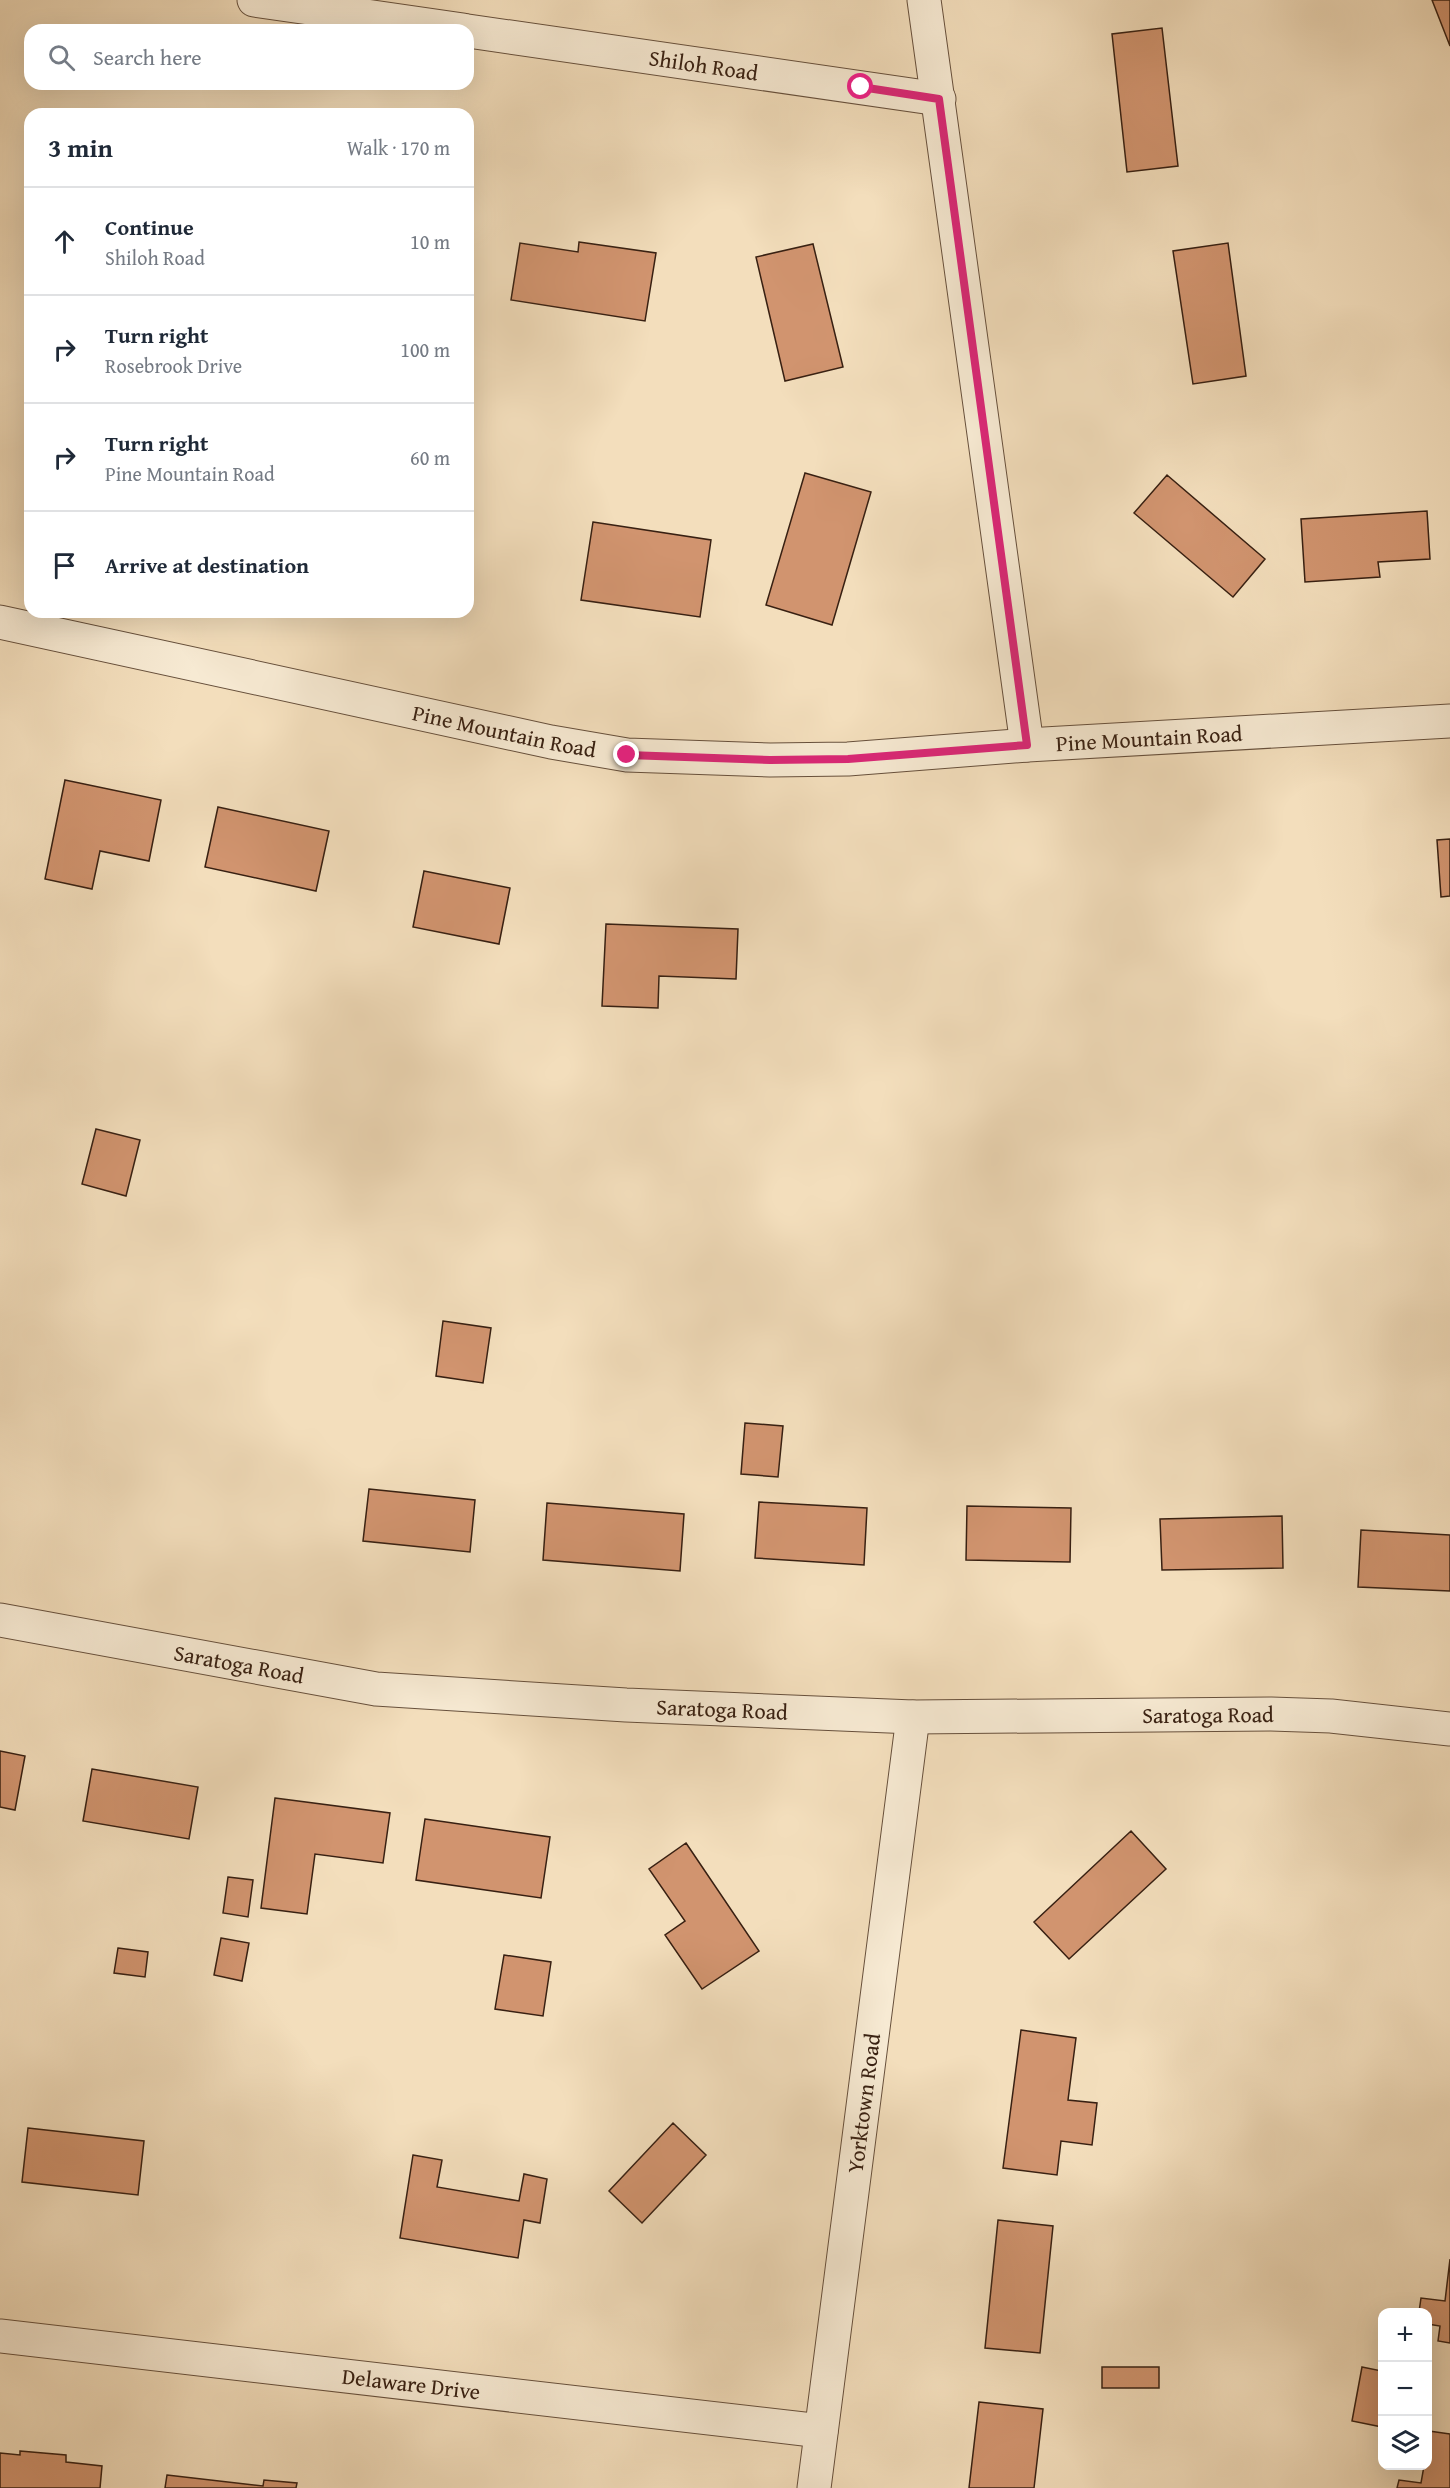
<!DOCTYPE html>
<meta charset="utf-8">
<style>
:root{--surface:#fff;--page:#f6f6f7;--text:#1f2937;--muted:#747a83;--line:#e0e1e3}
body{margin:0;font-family:"Gentium Book Plus",serif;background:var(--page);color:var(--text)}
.controls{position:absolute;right:18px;bottom:18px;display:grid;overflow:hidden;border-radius:12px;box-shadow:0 6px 24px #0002}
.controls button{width:54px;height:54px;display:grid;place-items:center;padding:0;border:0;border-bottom:2px solid var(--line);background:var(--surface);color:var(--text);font:30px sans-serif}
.stop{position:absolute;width:18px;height:18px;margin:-14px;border:4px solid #db2777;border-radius:50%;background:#fff}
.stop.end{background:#db2777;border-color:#fff;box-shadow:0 2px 6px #0008}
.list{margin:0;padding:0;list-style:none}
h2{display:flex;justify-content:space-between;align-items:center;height:78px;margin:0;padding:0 24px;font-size:26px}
h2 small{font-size:20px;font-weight:400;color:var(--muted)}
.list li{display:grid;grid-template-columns:39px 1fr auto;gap:18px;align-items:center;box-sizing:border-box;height:108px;padding:0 24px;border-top:2px solid var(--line)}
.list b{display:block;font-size:22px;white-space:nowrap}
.list p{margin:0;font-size:20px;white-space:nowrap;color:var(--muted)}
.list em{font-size:20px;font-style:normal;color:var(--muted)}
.icon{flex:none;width:33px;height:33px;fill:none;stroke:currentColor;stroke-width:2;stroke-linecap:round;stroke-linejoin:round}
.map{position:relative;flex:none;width:1450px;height:2488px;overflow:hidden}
.search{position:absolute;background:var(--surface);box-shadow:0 6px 24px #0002;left:24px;top:24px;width:450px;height:66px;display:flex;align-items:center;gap:15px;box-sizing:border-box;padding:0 21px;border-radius:18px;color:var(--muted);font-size:22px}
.panel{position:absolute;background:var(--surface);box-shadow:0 6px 24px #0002;left:24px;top:108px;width:450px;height:510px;border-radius:18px}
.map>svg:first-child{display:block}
</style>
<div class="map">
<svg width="1450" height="2488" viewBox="0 0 1450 2488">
<rect width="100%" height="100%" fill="#f3debc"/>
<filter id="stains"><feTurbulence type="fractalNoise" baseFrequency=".00333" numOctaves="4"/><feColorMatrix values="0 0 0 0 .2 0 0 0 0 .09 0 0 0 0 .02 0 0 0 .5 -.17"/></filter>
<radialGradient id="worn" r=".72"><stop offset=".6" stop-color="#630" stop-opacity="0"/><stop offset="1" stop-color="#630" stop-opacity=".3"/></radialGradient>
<path fill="#d1946f" stroke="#382012" stroke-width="1.5" d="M1432,0H1450V46Z
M1162,28L1178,166L1127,172L1112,34Z
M579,242L656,253L645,321L511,300L520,243L578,252Z
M1228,243L1246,376L1193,384L1173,251Z
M813,244L843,367L785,381L756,257Z
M805,473L871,492L832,625L766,605Z
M1167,475L1265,559L1233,597L1134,513Z
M1427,511L1430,559L1378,562L1380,577L1305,582L1301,519Z
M593,522L711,540L700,617L581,600Z
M65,780L161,800L149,861L100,851L92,889L45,879Z
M218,807L329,831L316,891L205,867Z
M1450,839V896L1441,897L1437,840Z
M424,871L510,888L499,944L413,927Z
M606,924L738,929L736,979L659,976L658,1008L602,1006Z
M96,1129L140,1140L126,1196L82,1184Z
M443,1321L491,1328L483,1383L436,1376Z
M745,1423L783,1426L778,1477L741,1474Z
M369,1489L475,1500L470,1552L363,1541Z
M759,1502L867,1508L864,1565L755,1558Z
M547,1503L684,1514L680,1571L543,1560Z
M967,1506L1071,1508L1070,1562L966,1560Z
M1282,1516L1283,1568L1162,1570L1160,1519Z
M1361,1530L1450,1535V1591L1358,1587Z
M0,1751L25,1756L15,1810L0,1807Z
M92,1769L198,1787L189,1839L83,1821Z
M275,1798L390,1813L383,1863L315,1854L307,1914L261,1908Z
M425,1819L550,1837L541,1898L416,1880Z
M1131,1831L1166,1869L1069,1959L1034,1922Z
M686,1843L759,1951L702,1989L665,1935L685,1921L649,1869Z
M228,1877L253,1880L248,1917L223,1913Z
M221,1938L249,1943L242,1981L214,1975Z
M118,1948L148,1952L145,1977L114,1973Z
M504,1955L551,1962L543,2016L495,2009Z
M1021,2030L1076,2038L1068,2100L1097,2103L1092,2145L1061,2141L1057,2175L1003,2168Z
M673,2123L706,2155L642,2223L609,2191Z
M28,2128L144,2141L138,2195L22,2182Z
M413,2155L442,2160L437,2187L519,2201L524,2174L547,2179L540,2223L524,2220L518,2258L400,2238Z
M998,2220L1053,2226L1040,2353L985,2348Z
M1450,2259V2343L1438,2341L1440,2326L1428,2324V2312H1419L1421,2298L1445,2301Z
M1102,2367H1159V2388H1102Z
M1362,2367L1382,2371V2427L1352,2421Z
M979,2402L1043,2409L1034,2488H969Z
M1429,2431L1450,2434V2488H1397L1399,2480L1421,2483L1424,2466H1428Z
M20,2451L66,2455V2462L102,2466L100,2488H0V2453L20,2455Z
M167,2475L263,2486L264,2480L297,2483L296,2488H165Z"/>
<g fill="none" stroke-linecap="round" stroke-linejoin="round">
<defs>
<g id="minor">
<path d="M254,0L463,30"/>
<path d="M924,0L1027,745"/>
<path id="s1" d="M468,31L939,99"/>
<path id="s2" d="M0,622L551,742L627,755L770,760L848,759L1027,745L1450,721"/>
<path id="s3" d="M0,1620L376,1689L626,1705L913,1717L1271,1714L1331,1716L1450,1729"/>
<path id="s4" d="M0,2336L821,2431"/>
<path id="s5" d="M814,2488L913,1717"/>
</g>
</defs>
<use href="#minor" stroke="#67503c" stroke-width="35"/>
<use href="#minor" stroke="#f7ead3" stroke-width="33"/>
</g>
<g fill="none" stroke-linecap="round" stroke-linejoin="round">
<path stroke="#db2777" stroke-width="8" d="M627,755L770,760L848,759L1027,745L939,99L861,87"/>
</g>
<g text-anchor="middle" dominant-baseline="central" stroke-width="6" stroke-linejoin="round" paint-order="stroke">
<g font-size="22" fill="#382012" stroke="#f7ead3">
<text stroke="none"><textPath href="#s1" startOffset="238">Shiloh Road</textPath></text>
<text stroke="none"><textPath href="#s2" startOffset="516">Pine Mountain Road</textPath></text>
<text stroke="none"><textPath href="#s2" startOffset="1164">Pine Mountain Road</textPath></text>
<text stroke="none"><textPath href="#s3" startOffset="243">Saratoga Road</textPath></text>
<text stroke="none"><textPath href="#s3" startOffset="729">Saratoga Road</textPath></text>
<text stroke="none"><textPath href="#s3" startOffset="1215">Saratoga Road</textPath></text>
<text stroke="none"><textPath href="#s5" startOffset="388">Yorktown Road</textPath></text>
<text stroke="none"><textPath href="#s4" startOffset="414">Delaware Drive</textPath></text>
</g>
</g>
<rect width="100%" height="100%" filter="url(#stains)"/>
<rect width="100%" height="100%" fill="url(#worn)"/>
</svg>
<div class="controls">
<button>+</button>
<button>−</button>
<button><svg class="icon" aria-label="layers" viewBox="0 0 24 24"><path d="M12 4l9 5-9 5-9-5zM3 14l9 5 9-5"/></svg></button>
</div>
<div class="stop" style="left:861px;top:87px"></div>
<div class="stop end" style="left:627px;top:755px"></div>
<div class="search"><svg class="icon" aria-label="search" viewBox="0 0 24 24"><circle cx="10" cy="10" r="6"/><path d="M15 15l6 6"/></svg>Search here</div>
<section class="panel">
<h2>3 min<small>Walk · 170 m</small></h2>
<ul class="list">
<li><svg class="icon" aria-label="ahead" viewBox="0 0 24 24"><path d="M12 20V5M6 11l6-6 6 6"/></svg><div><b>Continue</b><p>Shiloh Road</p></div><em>10 m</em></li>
<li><svg class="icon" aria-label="right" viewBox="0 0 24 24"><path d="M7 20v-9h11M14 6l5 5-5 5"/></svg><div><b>Turn right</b><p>Rosebrook Drive</p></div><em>100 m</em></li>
<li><svg class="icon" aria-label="right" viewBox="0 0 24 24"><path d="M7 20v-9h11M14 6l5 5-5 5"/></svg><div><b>Turn right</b><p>Pine Mountain Road</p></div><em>60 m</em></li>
<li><svg class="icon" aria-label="arrive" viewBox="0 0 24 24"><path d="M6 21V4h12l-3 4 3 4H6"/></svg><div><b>Arrive at destination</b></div></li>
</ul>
</section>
</div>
